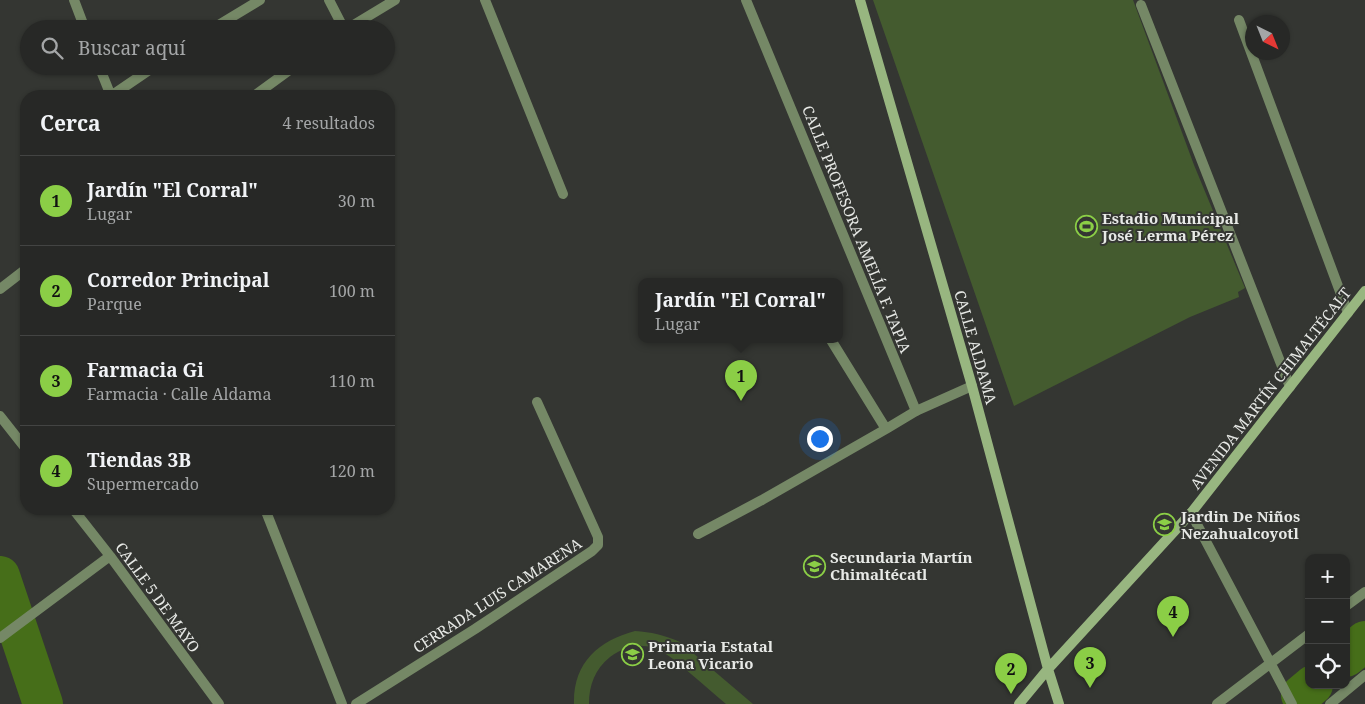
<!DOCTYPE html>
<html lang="es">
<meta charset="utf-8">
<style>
:root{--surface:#272826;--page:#333432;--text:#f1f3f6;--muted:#a4a6a7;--line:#434443;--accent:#8bce46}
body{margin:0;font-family:"Noto Serif",serif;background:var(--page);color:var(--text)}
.controls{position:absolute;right:15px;bottom:15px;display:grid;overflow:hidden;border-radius:10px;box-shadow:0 1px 4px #0004}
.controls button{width:45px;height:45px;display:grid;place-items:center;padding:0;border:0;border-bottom:1px solid var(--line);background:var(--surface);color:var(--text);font:25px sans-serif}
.compass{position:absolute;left:1245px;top:15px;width:45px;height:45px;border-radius:50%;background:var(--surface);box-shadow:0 1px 4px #0004;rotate:137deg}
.you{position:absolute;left:819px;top:438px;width:18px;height:18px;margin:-12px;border:4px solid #fff;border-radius:50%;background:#1a73e8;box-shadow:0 0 0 8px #1a73e833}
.badge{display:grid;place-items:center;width:32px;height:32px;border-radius:50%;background:var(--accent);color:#111;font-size:16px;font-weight:700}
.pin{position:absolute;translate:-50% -41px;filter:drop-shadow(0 1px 2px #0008)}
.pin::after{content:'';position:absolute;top:26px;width:18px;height:15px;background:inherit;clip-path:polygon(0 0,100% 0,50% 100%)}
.popup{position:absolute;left:638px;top:278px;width:205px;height:65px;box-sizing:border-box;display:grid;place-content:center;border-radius:10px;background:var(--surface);filter:drop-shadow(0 1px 4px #0005);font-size:16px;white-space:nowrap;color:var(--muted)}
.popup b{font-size:19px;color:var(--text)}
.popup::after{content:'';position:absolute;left:50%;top:100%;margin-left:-10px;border:10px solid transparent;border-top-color:var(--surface)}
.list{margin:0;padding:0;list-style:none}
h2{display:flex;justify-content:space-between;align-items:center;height:65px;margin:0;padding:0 20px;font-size:21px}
h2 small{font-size:16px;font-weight:400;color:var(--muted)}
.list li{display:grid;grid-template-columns:32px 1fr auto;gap:15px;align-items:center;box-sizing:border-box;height:90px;padding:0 20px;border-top:1px solid var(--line)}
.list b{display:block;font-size:19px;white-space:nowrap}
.list p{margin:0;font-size:16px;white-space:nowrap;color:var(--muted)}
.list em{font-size:16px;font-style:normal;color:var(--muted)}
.icon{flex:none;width:28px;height:28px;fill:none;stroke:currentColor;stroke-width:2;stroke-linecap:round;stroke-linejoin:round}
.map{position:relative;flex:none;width:1365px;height:704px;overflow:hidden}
.search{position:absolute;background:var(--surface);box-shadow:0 1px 4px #0004;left:20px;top:20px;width:375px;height:55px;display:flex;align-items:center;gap:12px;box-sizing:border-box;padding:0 18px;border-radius:28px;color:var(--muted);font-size:19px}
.panel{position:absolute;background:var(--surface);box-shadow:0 1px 4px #0004;left:20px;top:90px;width:375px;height:425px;border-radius:20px}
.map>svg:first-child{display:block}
</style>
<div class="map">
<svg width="1365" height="704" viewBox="0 0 1365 704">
<rect width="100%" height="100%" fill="#343632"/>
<path fill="#445b2f" d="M873,0H1133L1194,165L1245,288L1238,292L1239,297L1190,317L1014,406Z
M635,631C651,632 664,635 680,642L753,704H726C714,694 703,684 691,674C666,651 642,633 610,657C595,669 589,685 589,704H574C573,663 598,641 635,631Z"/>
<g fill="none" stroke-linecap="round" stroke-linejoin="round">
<path stroke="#466e19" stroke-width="40" d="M0,576L43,704
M1346,657L1365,641
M1301,695L1313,685"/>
<path stroke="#758866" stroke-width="10" d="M831,340L886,429L916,411
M698,534L762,500L886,429"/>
<path stroke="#758866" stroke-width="10" d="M74,0L85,29
M329,0L344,29
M485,0L563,194
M746,0L916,411L972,386
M1141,5L1290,387
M1239,20L1348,313
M212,29L260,0
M347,29L395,0
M99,66L111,96
M111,96L155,66
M254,96L295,66
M0,289L26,269
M0,416L26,449
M73,509L110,556L219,704
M265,509L342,704
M1191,513L1292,704
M1346,606L1365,592
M0,638L110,556
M356,704L475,629L592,551L598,545V537L537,402
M1217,704L1309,634
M1330,704L1365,675"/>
<path stroke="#98b680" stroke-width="10" d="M860,0L972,386L1048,669L1059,704
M1019,704L1048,669L1191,513L1365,291"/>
</g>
<defs>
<symbol id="stadium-ring" viewBox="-11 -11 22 22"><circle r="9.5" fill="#343632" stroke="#8bce46" stroke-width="1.5"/><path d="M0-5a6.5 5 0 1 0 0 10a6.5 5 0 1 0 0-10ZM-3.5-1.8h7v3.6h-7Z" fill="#8bce46"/></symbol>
<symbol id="school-ring" viewBox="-11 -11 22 22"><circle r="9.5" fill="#343632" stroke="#8bce46" stroke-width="1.5"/><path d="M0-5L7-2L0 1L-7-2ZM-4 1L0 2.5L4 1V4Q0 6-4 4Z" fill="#8bce46"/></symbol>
</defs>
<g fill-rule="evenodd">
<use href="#stadium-ring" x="1074" y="214" width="25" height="25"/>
<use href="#school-ring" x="1152" y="512" width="25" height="25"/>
<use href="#school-ring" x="802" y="554" width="25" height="25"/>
<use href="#school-ring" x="620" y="642" width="25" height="25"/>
</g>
<g text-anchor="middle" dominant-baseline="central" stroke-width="4" stroke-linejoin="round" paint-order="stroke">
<g font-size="15" font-weight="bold" fill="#e7e9e6" stroke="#343632" text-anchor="start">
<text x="1102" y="218">Estadio Municipal<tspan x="1102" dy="17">José Lerma Pérez</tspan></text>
<text x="1181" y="516">Jardin De Niños<tspan x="1181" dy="17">Nezahualcoyotl</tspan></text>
<text x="830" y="557">Secundaria Martín<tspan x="830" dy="17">Chimaltécatl</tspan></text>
<text x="648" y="646">Primaria Estatal<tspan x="648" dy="17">Leona Vicario</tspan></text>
</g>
<g font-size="15" fill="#e7e9e6" stroke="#343632">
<text transform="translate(857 229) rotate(68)">CALLE PROFESORA AMELÍA F. TAPIA</text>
<text transform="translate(976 347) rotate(74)">CALLE ALDAMA</text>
<text transform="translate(1270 388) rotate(-52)">AVENIDA MARTÍN CHIMALTÉCALT</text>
<text transform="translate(497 595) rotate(-33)">CERRADA LUIS CAMARENA</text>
<text transform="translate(158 597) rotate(54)">CALLE 5 DE MAYO</text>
</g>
</g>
</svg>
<div class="controls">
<button>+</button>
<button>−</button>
<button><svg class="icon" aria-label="locate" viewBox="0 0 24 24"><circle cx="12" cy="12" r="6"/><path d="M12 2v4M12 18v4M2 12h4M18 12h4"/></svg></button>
</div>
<svg class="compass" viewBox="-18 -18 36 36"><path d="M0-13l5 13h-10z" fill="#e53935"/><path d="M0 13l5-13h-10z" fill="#a4a6a7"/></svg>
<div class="you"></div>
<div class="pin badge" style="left:741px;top:401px">1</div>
<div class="popup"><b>Jardín &quot;El Corral&quot;</b>Lugar</div>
<div class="pin badge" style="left:1011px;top:694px">2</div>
<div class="pin badge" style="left:1090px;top:688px">3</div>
<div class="pin badge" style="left:1173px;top:637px">4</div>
<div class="search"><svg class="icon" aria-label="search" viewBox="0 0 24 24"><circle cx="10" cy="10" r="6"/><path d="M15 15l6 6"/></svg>Buscar aquí</div>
<section class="panel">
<h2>Cerca<small>4 resultados</small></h2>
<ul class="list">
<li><span class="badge">1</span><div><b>Jardín &quot;El Corral&quot;</b><p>Lugar</p></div><em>30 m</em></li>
<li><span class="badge">2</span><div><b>Corredor Principal</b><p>Parque</p></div><em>100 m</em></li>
<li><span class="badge">3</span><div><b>Farmacia Gi</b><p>Farmacia · Calle Aldama</p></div><em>110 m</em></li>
<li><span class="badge">4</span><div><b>Tiendas 3B</b><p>Supermercado</p></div><em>120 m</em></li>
</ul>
</section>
</div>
